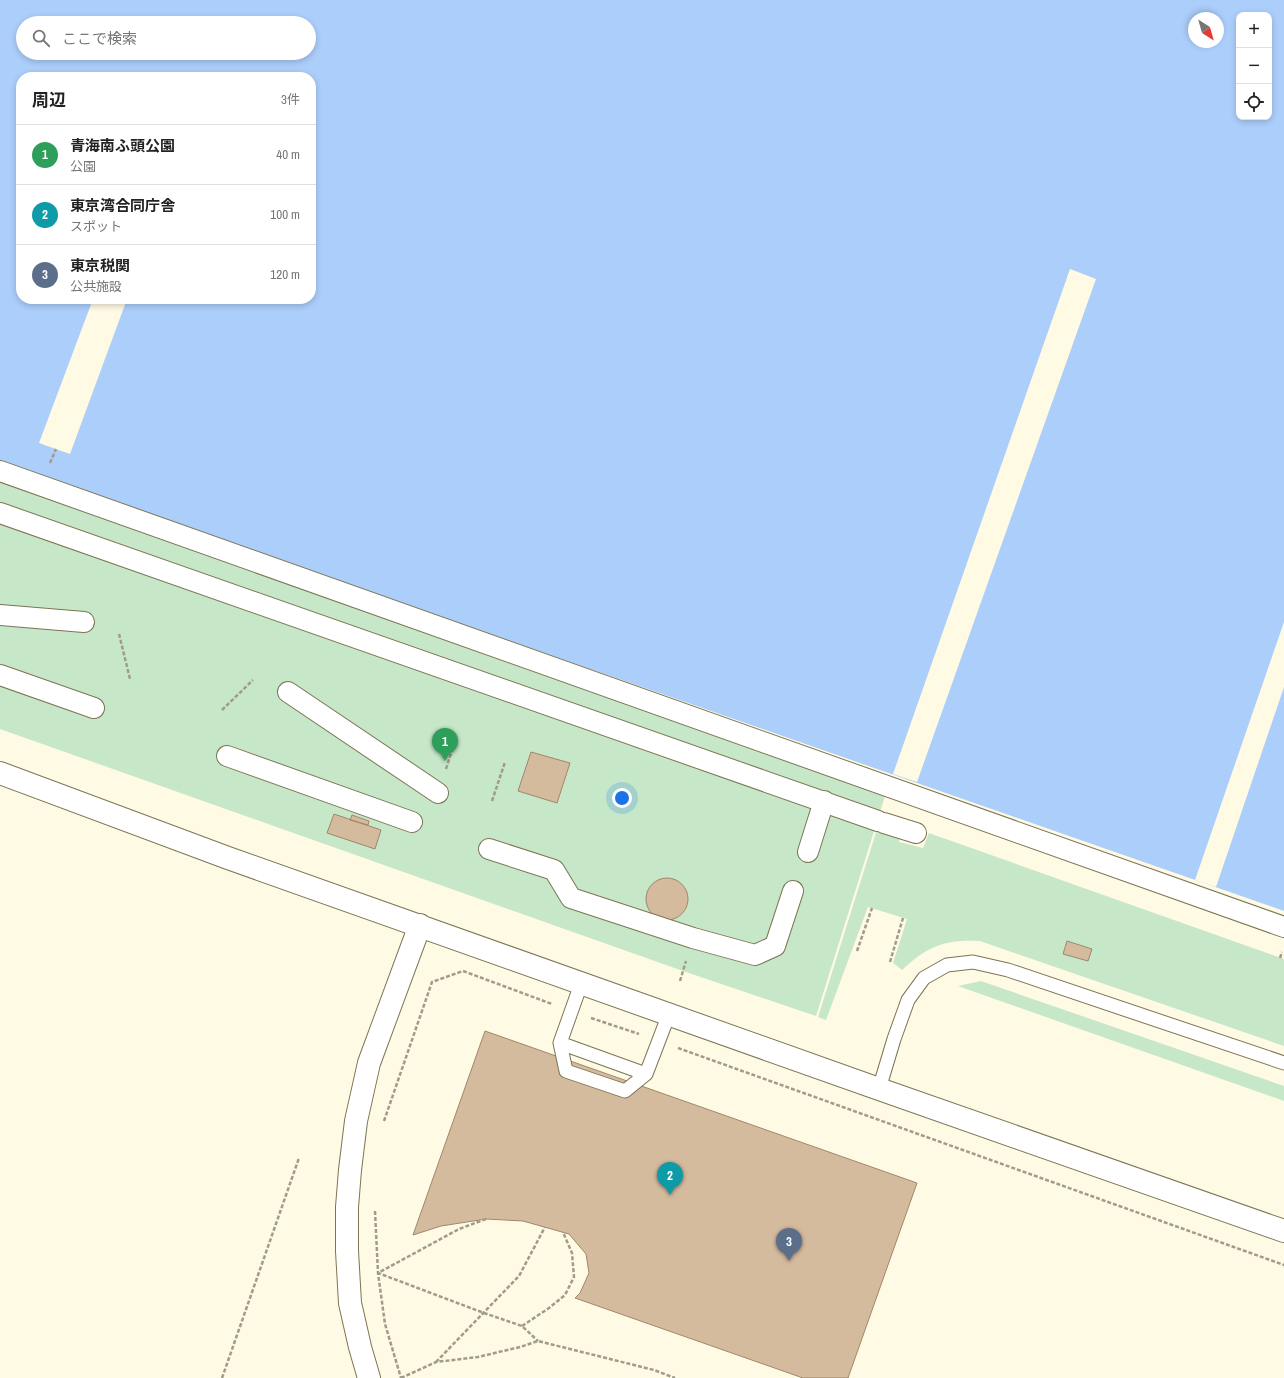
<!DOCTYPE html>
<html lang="ja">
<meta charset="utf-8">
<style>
:root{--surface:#fff;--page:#f6f6f6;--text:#222;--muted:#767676;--line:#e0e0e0;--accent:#b45309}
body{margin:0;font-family:"Archivo Narrow","Noto Sans JP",sans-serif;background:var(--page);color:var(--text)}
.controls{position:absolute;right:12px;top:12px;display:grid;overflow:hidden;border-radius:8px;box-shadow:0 2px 6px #0003}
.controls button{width:36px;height:36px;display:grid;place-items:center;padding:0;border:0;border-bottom:1px solid var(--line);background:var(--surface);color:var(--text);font:20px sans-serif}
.compass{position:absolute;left:1188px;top:12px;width:36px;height:36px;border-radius:50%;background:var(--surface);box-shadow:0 2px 6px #0003;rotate:143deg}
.you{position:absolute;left:622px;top:798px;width:14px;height:14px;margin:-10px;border:3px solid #fff;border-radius:50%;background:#1a73e8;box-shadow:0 0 0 6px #1a73e833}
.badge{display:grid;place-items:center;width:26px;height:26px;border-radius:50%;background:var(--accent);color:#fff;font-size:13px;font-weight:700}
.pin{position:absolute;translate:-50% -33px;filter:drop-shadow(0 1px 2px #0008)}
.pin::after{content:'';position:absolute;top:21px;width:14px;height:12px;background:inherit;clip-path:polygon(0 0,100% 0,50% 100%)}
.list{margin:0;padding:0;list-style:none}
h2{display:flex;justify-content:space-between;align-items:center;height:52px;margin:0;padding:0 16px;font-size:17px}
h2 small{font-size:13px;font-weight:400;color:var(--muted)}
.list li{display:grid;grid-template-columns:26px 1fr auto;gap:12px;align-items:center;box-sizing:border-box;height:60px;padding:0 16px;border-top:1px solid var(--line)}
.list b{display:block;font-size:15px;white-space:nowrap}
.list p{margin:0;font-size:13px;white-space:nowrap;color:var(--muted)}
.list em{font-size:13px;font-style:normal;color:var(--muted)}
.icon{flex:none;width:22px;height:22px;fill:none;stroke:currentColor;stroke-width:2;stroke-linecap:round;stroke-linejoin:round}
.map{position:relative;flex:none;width:1284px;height:1378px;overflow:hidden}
.search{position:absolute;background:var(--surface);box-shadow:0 2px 6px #0003;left:16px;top:16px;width:300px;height:44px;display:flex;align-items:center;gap:10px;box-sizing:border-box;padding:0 14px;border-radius:22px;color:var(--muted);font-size:15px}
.panel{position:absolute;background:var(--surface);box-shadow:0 2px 6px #0003;left:16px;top:72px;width:300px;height:232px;border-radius:16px}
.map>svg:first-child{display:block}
</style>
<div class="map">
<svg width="1284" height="1378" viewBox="0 0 1284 1378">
<rect width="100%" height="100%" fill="#fffae4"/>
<path fill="#c7e8c8" d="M0,469L886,793L816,1016L683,971L0,729Z
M878,826L901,832L899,842L923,848L929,833L1284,959V1046L980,941C946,939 927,946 902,970L893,963L907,919L868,907L826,1020L818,1017Z
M981,981L1284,1086V1101L958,986Z"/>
<path fill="#accefb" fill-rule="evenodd" d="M0,0H1284V911L0,463ZM1239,15H1269V117H1239ZM1194,18H1218V42H1194ZM23,23H309V53H23ZM21,77H311V299H21Z"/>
<path fill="#fffae4" d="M1070,269L1096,279L917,782L893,774Z
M93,299H127L70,454L39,443Z
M1284,622V687L1216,887L1195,880Z"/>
<path fill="#d5bb9e" stroke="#9f876b" d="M531,752L570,763L557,803L518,791Z
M334,814L381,830L375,849L327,833Z
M352,815L369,821L368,825L350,820Z
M646 899a21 21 0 1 1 42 0a21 21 0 1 1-42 0Z
M1067,941L1092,949L1088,961L1063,954Z
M485,1031L917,1183L848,1378H803L575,1298L580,1293L589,1273L586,1254L569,1234L523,1221L486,1219L441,1226L413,1235Z"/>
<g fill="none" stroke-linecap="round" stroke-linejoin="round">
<defs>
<path id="service" d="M581,984L560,1043L566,1071L625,1091L646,1074L669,1014
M560,1043L646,1074
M879,1089L894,1039L908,1000L924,978L947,965L973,962L1008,970L1284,1063"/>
<path id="pedestrian" d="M0,471L1284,927
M0,513L878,821
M0,615L84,622
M0,675L94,708
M288,692L438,793
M227,756L412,822
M884,823L916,833
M489,849L554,870L571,898L693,938L755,955L775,946L793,891
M808,852L824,801"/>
<path id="tertiary" d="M0,773L228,858L879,1089L1284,1231
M369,1378L360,1347L350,1303L347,1251V1207L350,1170L356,1121L369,1063L420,925"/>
</defs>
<use href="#service" stroke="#7c7554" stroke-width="15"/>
<use href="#pedestrian" stroke="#7c7554" stroke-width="22"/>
<use href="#tertiary" stroke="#7c7554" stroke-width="24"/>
<path stroke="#a09c8a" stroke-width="2.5" stroke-dasharray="4 2" stroke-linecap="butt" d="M50,463L56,449
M119,634L130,679
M222,710L253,680
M446,769L454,744
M492,801L505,762
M857,951L872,908
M1280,958L1282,952
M890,962L903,918
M680,981L686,961
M591,1018L639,1034
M678,1048L1284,1265
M384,1121L432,982L463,971L552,1004
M375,1211L378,1273L385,1324L401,1378
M486,1219L459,1229L378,1273L484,1313L522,1326L538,1341
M522,1326L549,1308L565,1295L574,1277L572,1253L563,1232
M436,1362L519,1276L545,1227
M222,1378L299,1158
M401,1378L436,1362L478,1357L520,1347L538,1341L654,1370L675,1378"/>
<use href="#service" stroke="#fff" stroke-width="13"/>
<use href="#pedestrian" stroke="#fff" stroke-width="20"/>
<use href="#tertiary" stroke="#fff" stroke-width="22"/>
</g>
</svg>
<div class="controls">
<button>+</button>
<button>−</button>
<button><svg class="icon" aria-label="locate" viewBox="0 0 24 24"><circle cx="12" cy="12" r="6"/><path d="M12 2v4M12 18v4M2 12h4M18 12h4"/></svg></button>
</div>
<svg class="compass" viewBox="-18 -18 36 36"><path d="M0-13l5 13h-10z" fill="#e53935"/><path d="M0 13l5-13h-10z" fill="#767676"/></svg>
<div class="you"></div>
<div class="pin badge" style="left:445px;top:761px;background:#2e9e5b">1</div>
<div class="pin badge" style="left:670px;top:1195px;background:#0f9aa8">2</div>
<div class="pin badge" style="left:789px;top:1261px;background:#5c6f8a">3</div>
<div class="search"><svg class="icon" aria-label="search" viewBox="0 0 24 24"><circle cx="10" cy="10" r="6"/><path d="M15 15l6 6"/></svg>ここで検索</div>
<section class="panel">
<h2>周辺<small>3件</small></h2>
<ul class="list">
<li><span class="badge" style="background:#2e9e5b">1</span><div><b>青海南ふ頭公園</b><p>公園</p></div><em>40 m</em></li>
<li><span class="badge" style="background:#0f9aa8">2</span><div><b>東京湾合同庁舎</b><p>スポット</p></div><em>100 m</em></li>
<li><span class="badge" style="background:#5c6f8a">3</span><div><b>東京税関</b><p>公共施設</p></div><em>120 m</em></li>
</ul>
</section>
</div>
